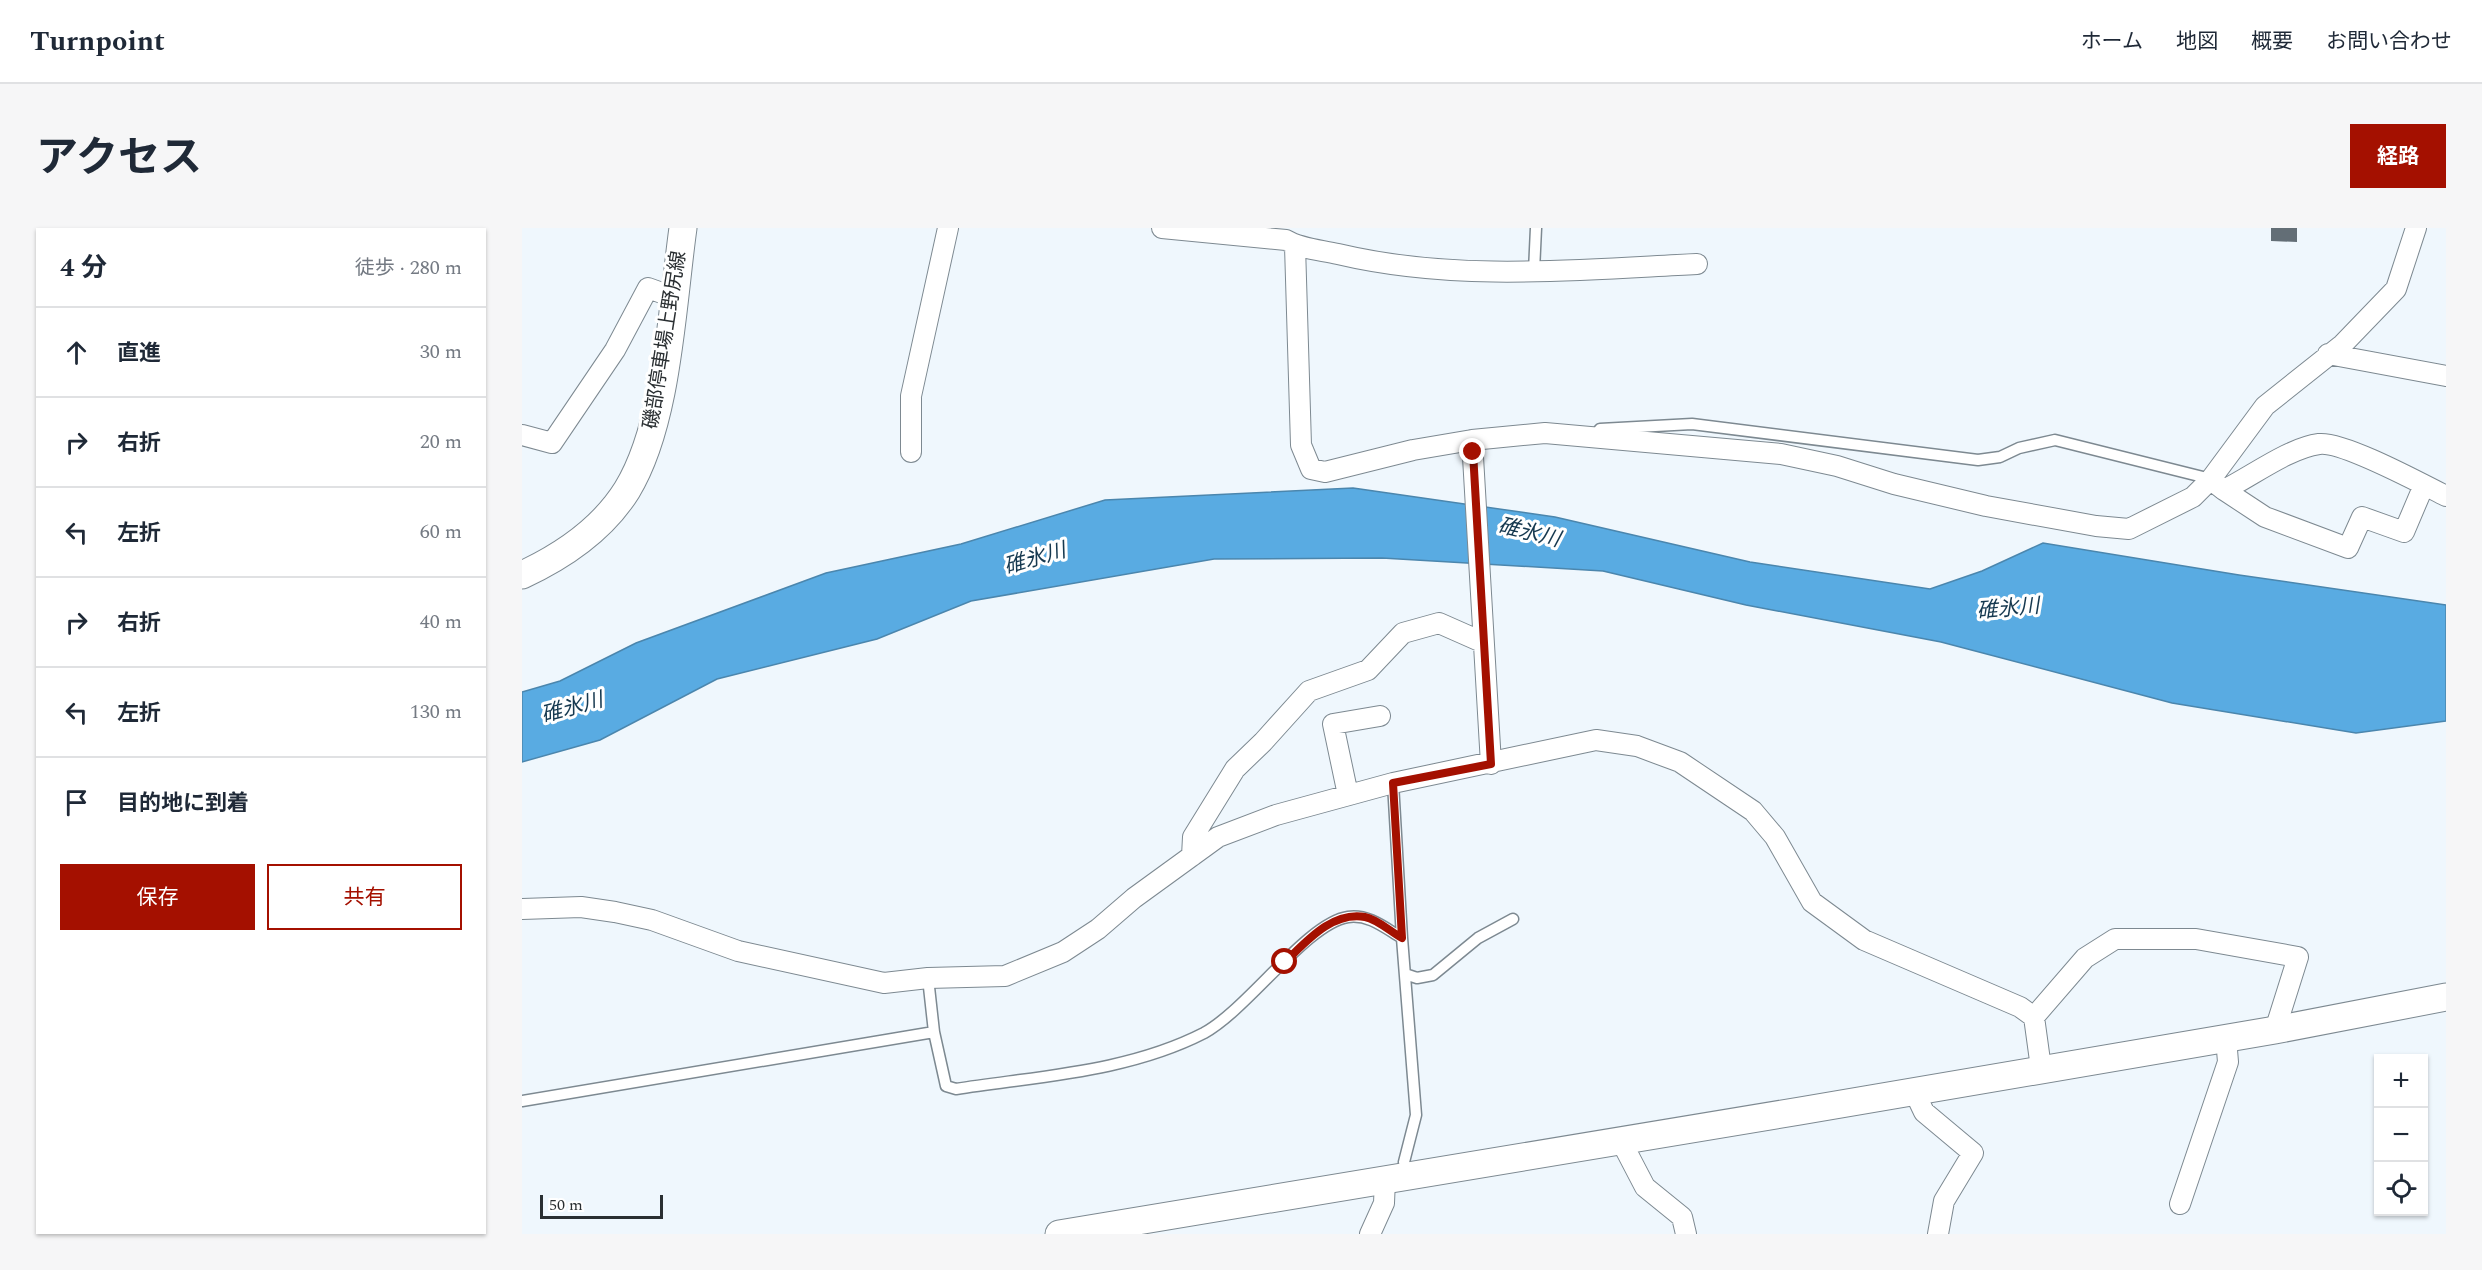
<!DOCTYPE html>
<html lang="ja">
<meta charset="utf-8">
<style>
:root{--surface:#fff;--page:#f6f6f7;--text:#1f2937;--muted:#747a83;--line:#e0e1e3;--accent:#a41000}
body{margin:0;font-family:Spectral,"Noto Sans JP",serif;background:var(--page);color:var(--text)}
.controls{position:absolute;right:18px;bottom:18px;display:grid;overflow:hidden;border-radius:0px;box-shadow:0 2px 4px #0004}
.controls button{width:54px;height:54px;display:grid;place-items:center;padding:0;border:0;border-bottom:2px solid var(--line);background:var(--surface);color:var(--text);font:30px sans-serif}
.scale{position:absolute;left:18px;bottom:15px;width:123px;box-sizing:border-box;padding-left:6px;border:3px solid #2a2f32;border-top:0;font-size:16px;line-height:21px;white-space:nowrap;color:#2a2f32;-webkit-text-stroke:4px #fff;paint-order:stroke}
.stop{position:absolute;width:18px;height:18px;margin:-14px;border:4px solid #a41000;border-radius:50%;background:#fff}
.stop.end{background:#a41000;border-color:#fff;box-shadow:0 2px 6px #0008}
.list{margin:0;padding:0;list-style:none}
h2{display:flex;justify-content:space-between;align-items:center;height:78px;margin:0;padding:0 24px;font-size:26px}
h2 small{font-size:20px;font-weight:400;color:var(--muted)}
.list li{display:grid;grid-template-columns:39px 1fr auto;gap:18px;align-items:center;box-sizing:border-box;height:90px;padding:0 24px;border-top:2px solid var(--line)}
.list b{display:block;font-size:22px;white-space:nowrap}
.list em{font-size:20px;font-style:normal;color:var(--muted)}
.actions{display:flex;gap:12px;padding:18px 24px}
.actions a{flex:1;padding:14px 0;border:2px solid var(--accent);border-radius:0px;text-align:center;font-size:21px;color:var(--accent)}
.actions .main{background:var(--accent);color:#fff}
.icon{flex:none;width:33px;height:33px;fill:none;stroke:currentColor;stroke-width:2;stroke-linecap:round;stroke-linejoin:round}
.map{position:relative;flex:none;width:1924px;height:1006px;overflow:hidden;border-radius:0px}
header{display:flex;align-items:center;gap:36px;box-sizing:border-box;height:84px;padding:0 30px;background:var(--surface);border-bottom:2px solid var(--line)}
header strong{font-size:28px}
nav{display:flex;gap:33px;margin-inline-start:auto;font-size:21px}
.intro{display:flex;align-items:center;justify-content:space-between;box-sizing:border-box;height:144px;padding:0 36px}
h1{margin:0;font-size:42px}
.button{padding:15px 27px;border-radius:0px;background:var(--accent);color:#fff;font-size:21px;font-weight:700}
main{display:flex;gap:36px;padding:0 36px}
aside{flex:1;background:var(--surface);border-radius:0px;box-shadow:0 2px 4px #0004}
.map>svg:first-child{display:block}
</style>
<header>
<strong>Turnpoint</strong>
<nav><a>ホーム</a><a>地図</a><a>概要</a><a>お問い合わせ</a></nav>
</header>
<div class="intro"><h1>アクセス</h1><a class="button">経路</a></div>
<main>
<aside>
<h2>4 分<small>徒歩 · 280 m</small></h2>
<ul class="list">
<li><svg class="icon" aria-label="ahead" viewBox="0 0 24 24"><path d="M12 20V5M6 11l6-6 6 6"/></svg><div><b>直進</b></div><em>30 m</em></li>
<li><svg class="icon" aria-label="right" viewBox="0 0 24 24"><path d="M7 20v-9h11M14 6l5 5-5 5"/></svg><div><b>右折</b></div><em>20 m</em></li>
<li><svg class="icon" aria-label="left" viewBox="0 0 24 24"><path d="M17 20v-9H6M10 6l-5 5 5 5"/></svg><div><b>左折</b></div><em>60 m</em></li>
<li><svg class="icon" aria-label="right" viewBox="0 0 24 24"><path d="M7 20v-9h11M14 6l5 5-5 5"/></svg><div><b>右折</b></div><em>40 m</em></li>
<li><svg class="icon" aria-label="left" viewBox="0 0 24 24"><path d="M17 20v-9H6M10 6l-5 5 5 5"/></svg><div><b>左折</b></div><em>130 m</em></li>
<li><svg class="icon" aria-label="arrive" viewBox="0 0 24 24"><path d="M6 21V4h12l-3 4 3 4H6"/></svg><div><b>目的地に到着</b></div></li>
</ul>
<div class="actions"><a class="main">保存</a><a>共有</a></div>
</aside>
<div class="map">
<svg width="1924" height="1006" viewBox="0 0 1924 1006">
<rect width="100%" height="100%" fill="#eff7fd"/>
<path fill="#59abe2" stroke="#4b86ad" stroke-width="1.5" d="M831,260L1033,289L1228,334L1408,361L1460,343L1521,315L1717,347L1924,377V493L1834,505L1650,475L1419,414L1224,377L1081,343L860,330L692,331L449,373L355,411L195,451L78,512L0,534V464L38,453L114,415L304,345L439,316L583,272Z"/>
<path fill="#636e76" d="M1749,0H1775V14L1749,13Z"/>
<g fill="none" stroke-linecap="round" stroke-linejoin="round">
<defs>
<path id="lane" d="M1012,43L1014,0
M1075,205L1078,201L1170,196L1456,232L1478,229L1497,220L1533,212L1689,251
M871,555L880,710L894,887L882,934L886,947
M883,746L895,750L911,747L956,710L991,691
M406,750L412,804L424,858L434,861C517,848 606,844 682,805C726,781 785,695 826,689C847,686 863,700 880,710
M0,873L412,804"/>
<path id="street" d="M640,0L764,12C779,21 799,22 816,26C934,54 1055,42 1175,36
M773,18L779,217L789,241L803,244L891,222L950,212L1023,205L1259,226L1315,238L1372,256L1464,278L1574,298L1607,301L1671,269L1689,251L1743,178L1821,116L1874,61L1894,0
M1806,126L1924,148
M0,207L30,215L93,122L126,60L151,69
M950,212L969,536
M389,224V168L426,0
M1693,255L1702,262C1730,248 1767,220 1797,216C1821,213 1900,256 1924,268
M1702,262L1743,289L1826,320L1840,289L1882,304L1902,257
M826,567L811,496L858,488
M670,628L671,609L713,541L741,514L787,463L846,442L881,405L917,395L960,414
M0,681L59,679L93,684L130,692L216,723L362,755L406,750L483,748L541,724L576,701L612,670L696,609L754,587L871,555L1074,512L1115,518L1158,534L1231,583L1253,609L1290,674L1342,712L1498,779L1512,789
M1519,840L1512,789L1563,730L1593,711H1674L1776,729L1753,802
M1392,863L1402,884L1451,925L1422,973L1416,1006
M1099,913L1123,959L1160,989L1164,1006
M1658,976L1706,834L1704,810
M848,1006L862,975L863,951"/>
<path id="secondary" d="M0,347C41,328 80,302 105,262C146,195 150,78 161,0
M537,1006L1278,883L1753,802L1924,769"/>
</defs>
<use href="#lane" stroke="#7d8991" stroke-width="13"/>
<use href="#street" stroke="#7d8991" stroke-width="22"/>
<use href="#secondary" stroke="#7d8991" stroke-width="29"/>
<use href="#lane" stroke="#fff" stroke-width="10"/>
<use href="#street" stroke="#fff" stroke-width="20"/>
<use href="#secondary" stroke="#fff" stroke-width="27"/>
</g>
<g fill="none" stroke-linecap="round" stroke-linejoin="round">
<path stroke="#a41000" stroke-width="8" d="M763,734C784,714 810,683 843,689C855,691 869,704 880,710L871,555L969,536L951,224"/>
</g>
<g text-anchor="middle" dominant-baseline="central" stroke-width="6" stroke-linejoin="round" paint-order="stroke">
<g font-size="20" fill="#2a2f32" stroke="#fff">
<text transform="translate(143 112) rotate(-81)">磯部停車場上野尻線</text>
</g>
<g font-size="21" font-style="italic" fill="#163950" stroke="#fff">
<text transform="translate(1007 305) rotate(14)">碓氷川</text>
<text transform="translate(513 331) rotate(-16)">碓氷川</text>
<text transform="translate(1486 381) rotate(-5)">碓氷川</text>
<text transform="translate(50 480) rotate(-15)">碓氷川</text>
</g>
</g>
</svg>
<div class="controls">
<button>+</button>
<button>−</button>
<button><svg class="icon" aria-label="locate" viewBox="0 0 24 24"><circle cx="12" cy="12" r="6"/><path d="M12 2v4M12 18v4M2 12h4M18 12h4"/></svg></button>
</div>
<div class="scale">50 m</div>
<div class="stop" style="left:763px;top:734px"></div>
<div class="stop end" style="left:951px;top:224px"></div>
</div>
</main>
